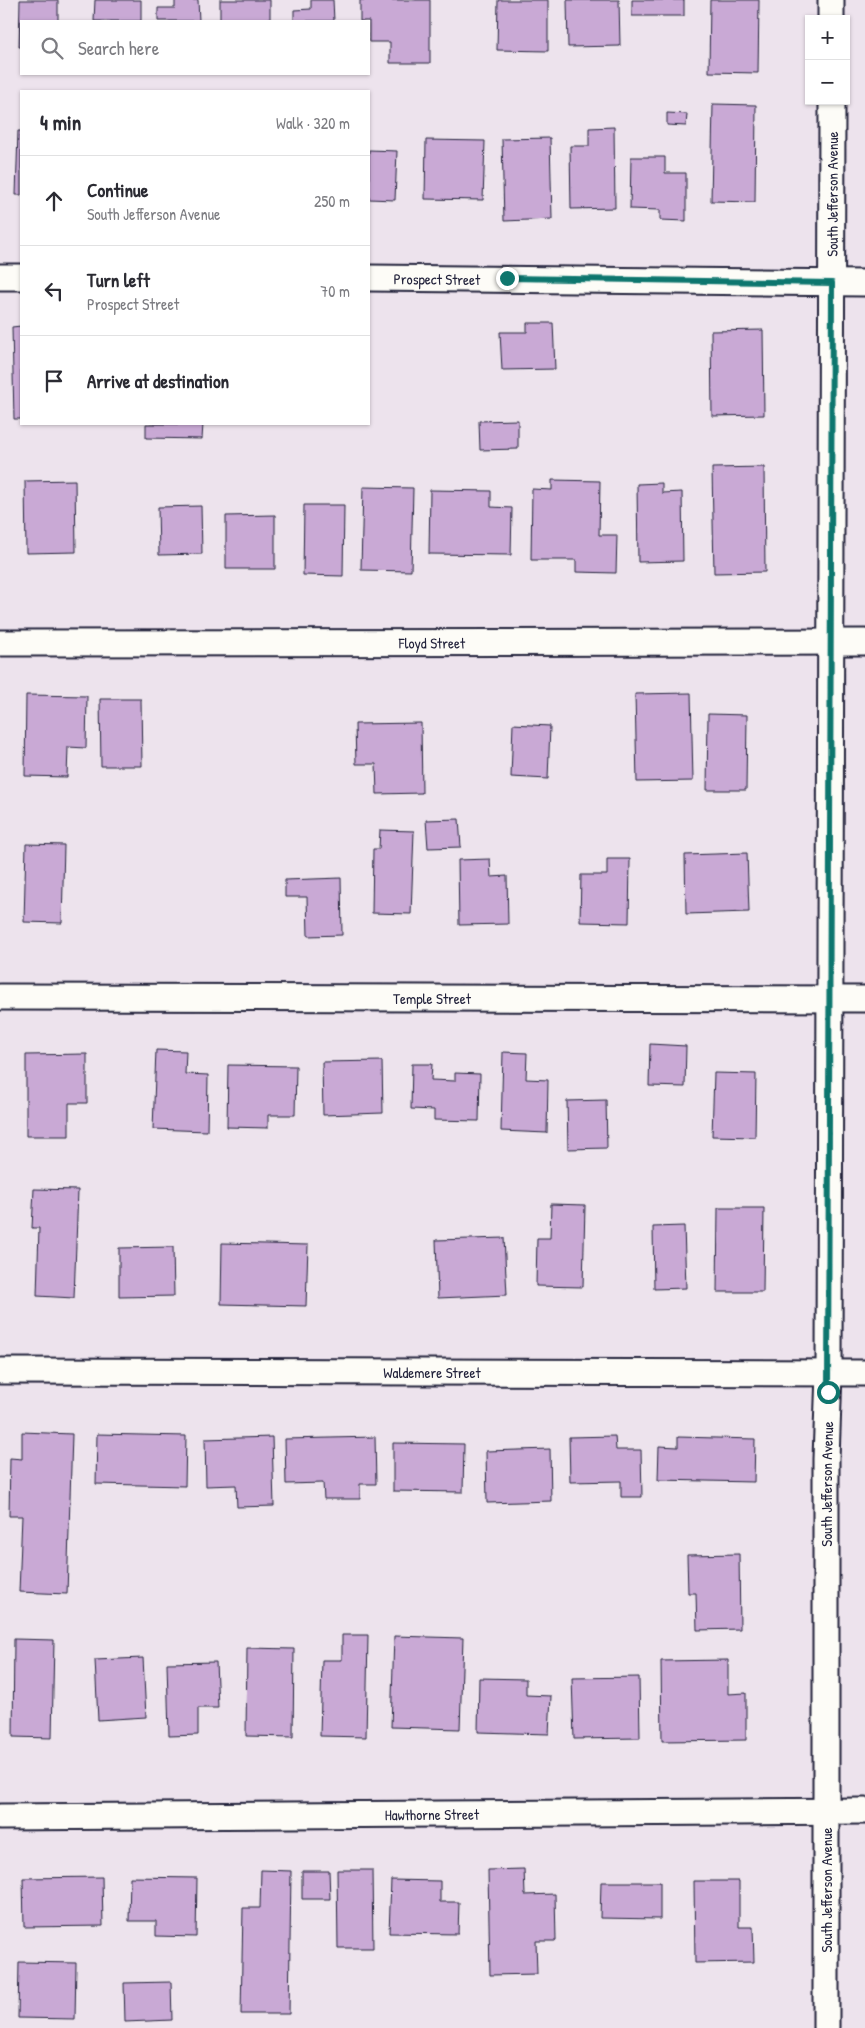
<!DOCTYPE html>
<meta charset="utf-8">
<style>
:root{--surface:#fff;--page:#f7f7f7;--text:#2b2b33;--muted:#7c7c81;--line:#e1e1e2}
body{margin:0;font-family:"Patrick Hand",sans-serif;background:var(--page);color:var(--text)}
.controls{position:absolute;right:15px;top:15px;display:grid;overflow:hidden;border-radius:0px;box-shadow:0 1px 4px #0004}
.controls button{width:45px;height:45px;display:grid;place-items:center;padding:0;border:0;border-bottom:1px solid var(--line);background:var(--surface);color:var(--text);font:25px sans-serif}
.stop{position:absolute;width:15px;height:15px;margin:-11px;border:4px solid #0f766e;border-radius:50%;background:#fff}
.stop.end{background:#0f766e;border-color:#fff;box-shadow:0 1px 5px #0008}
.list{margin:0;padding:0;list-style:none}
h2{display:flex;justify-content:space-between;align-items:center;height:65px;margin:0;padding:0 20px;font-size:21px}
h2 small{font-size:16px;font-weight:400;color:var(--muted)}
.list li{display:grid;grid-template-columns:32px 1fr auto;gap:15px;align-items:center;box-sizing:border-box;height:90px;padding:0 20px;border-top:1px solid var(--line)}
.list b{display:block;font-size:19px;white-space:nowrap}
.list p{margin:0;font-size:16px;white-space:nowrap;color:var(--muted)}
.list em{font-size:16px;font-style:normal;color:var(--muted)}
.icon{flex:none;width:28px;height:28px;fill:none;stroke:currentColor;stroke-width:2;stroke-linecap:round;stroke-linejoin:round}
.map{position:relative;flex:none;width:865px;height:2028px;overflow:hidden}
.search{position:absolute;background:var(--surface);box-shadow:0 1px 4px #0004;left:20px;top:20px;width:350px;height:55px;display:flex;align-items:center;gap:12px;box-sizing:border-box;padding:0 18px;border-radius:0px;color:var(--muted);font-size:19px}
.panel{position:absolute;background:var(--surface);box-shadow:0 1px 4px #0004;left:20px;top:90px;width:350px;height:335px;border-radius:0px}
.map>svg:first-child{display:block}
</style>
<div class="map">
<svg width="865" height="2028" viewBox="0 0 865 2028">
<rect width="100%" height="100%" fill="#ede3ed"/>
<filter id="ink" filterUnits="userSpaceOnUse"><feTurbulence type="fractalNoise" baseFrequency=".02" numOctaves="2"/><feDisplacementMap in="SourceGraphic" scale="10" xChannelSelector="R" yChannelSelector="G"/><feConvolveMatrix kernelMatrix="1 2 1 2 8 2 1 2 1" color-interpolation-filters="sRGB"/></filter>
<g filter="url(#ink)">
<path fill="#c9a9d5" stroke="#22223b" d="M20,0H58V21H21V47H19Z
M95,0H141V21H94Z
M175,0H198L199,21H158V8H175Z
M220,0H270V21H220Z
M311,0H333L334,21H294V10L311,9Z
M360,0H430V63H390V42H369V21H360Z
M498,0H548V51L497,50Z
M567,0H619L620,46L568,47Z
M632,0H684V16H632Z
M710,0H759L758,73L709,72Z
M713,104L756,105L755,202L711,201Z
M667,113L687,114L686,126L667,125Z
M614,127L615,208L571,209L570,146H589V128Z
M18,131H21V195H16Z
M550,138L552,219L504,221L502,139Z
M426,140L485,141L483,200L425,199Z
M369,150L397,151L395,200L369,199Z
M631,157H665V173H686V221L660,220V210L630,209Z
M527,323H553L555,369L502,370L500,332H527Z
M21,326V419H14L12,327Z
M763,330L764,415L712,416L711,331Z
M518,420V449L480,450L479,421Z
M146,424H203L202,439L146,438Z
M764,467L765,572L714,573L712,468Z
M75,480L76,552L26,553L25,481Z
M552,480L600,481L599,535H617L616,573L576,572V560H531L532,489L552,490Z
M662,483V493L682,492L683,561L638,562L637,484Z
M363,487L413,488L411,571L361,570Z
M430,490L491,491V507L512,508L511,555L429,554Z
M304,505H344L343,576L303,575Z
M201,506L202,554L159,555L158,507Z
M275,515V569H226V516Z
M691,693L693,781L637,782L635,694Z
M26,695L87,696L86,748L68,747L67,777L25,776Z
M100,699H141L142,766H101Z
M708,714L747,715L746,790H707Z
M421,723L422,793L377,794L376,764H356L355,724Z
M513,724L550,726L548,779L511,777Z
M459,819L461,847L428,848L426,820Z
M380,830L414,831L411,914L372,913L373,849H379Z
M26,844L64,845L62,923L24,922Z
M747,853L749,912L686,914L685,855Z
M490,859L491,877L507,876L508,924L459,925L458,860Z
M607,859H630L629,923L580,922L581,875H607Z
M341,878L342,935L308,936L307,897H285V880Z
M650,1044L686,1046L685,1087L649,1086Z
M156,1050L186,1051L185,1074L208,1075L207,1131L153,1129Z
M503,1052L527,1053L526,1079L548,1080L547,1133L501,1131Z
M87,1054V1103H69V1136H26V1055Z
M382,1061L383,1113L323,1115L322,1062Z
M412,1064H432L431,1080L455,1081V1073L480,1074L479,1121L434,1120V1110L411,1109Z
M228,1065L296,1066L295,1115H268V1128L227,1127Z
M714,1073L756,1074L755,1137L712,1136Z
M606,1100L607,1148L568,1149L567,1101Z
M34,1189L78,1190L74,1298L37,1296L39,1228H32Z
M551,1204L585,1205L583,1287L536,1286L537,1238H550Z
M718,1208H764L763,1292H717Z
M684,1226L686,1288L654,1289L653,1227Z
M504,1238L507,1295L438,1298L436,1240Z
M222,1243L308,1245L306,1306L221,1304Z
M173,1247L174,1296L119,1297V1248Z
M22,1432L72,1434L67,1594L19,1592L22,1516H9L10,1458L22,1459Z
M97,1434L186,1436L185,1486L96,1484Z
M615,1436L616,1450H641L642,1497H621V1481L570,1482L569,1437Z
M272,1437L274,1506L237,1507L236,1485L206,1486L205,1439Z
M375,1437L376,1484H360V1499H324L323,1483L286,1484L285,1439Z
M678,1437L755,1439L754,1482L658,1480L659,1446L678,1447Z
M393,1443L464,1444L463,1492L393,1491Z
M550,1449L551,1501L487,1503L486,1451Z
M739,1554L740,1629L697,1630L696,1593H688L687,1555Z
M342,1635H368L366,1737L320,1736L322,1660H342Z
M394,1636L463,1638L460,1729L391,1727Z
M14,1639L54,1640L52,1738L13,1737Z
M247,1648L294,1649L293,1737L246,1736Z
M143,1658L146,1717L98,1720L95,1660Z
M728,1660V1694L746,1693V1740L662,1741L661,1661Z
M216,1662L218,1708H198V1735L169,1736L167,1663Z
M639,1677L640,1738L574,1739L572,1678Z
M479,1678L526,1679V1695L551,1696L549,1734L478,1732Z
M524,1869L525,1895L555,1894L556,1941H536L537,1974L490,1975L488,1870Z
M261,1870L291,1871L289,2014H241L243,1908H260Z
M337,1870H372L373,1948H338Z
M302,1871H329L330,1899H302Z
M102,1877L103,1926L24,1927L23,1878Z
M130,1877L197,1878L196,1937L156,1936V1921H129Z
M391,1880L440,1881V1902H459L458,1934L389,1933Z
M694,1881H739V1927H753L754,1962L695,1963Z
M601,1882H660V1919L600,1918Z
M19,1962L76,1963L75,2019L18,2018Z
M171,1982L172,2020L125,2022L124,1983Z"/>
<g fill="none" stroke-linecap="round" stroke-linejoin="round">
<defs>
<g id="minor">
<path d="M831,0V19"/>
<path d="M0,277H21"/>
<path id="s1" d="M369,278L865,283"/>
<path id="s2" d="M0,643L865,642"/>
<path id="s3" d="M0,997L865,999"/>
<path id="s4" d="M0,1371L865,1373"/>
<path id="s5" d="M0,1817L865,1811"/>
<path id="s6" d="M826,2028V1459L829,1373L832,101"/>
</g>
</defs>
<use href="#minor" stroke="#22223b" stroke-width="29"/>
<use href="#minor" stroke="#fdfcf7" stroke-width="25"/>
</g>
</g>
<g fill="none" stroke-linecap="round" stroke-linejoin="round" filter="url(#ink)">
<path stroke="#0f766e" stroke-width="6" d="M507,278L832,283L828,1392"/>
</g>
<g text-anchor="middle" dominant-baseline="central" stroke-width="4" stroke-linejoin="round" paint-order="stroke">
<g font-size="15" fill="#22223b" stroke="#fdfcf7">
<text stroke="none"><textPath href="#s6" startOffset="1834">South Jefferson Avenue</textPath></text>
<text stroke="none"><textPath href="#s1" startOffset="68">Prospect Street</textPath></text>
<text stroke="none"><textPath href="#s2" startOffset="432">Floyd Street</textPath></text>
<text stroke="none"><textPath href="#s3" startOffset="432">Temple Street</textPath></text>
<text stroke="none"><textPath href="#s4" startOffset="432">Waldemere Street</textPath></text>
<text stroke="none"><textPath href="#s6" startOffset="544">South Jefferson Avenue</textPath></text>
<text stroke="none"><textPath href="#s5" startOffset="432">Hawthorne Street</textPath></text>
<text transform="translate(826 1890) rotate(-90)">South Jefferson Avenue</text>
</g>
</g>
</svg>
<div class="controls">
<button>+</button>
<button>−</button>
</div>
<div class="stop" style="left:828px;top:1392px"></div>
<div class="stop end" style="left:507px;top:278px"></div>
<div class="search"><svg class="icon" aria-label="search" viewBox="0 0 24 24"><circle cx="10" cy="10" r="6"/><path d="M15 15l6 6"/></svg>Search here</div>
<section class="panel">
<h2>4 min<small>Walk · 320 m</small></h2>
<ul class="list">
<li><svg class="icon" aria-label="ahead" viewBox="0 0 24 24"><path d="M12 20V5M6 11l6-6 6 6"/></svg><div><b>Continue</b><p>South Jefferson Avenue</p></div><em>250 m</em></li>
<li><svg class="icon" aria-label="left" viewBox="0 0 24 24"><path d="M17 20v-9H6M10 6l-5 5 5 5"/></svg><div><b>Turn left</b><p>Prospect Street</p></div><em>70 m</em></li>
<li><svg class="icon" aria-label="arrive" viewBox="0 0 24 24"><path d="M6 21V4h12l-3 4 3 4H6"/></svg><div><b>Arrive at destination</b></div></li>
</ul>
</section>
</div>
